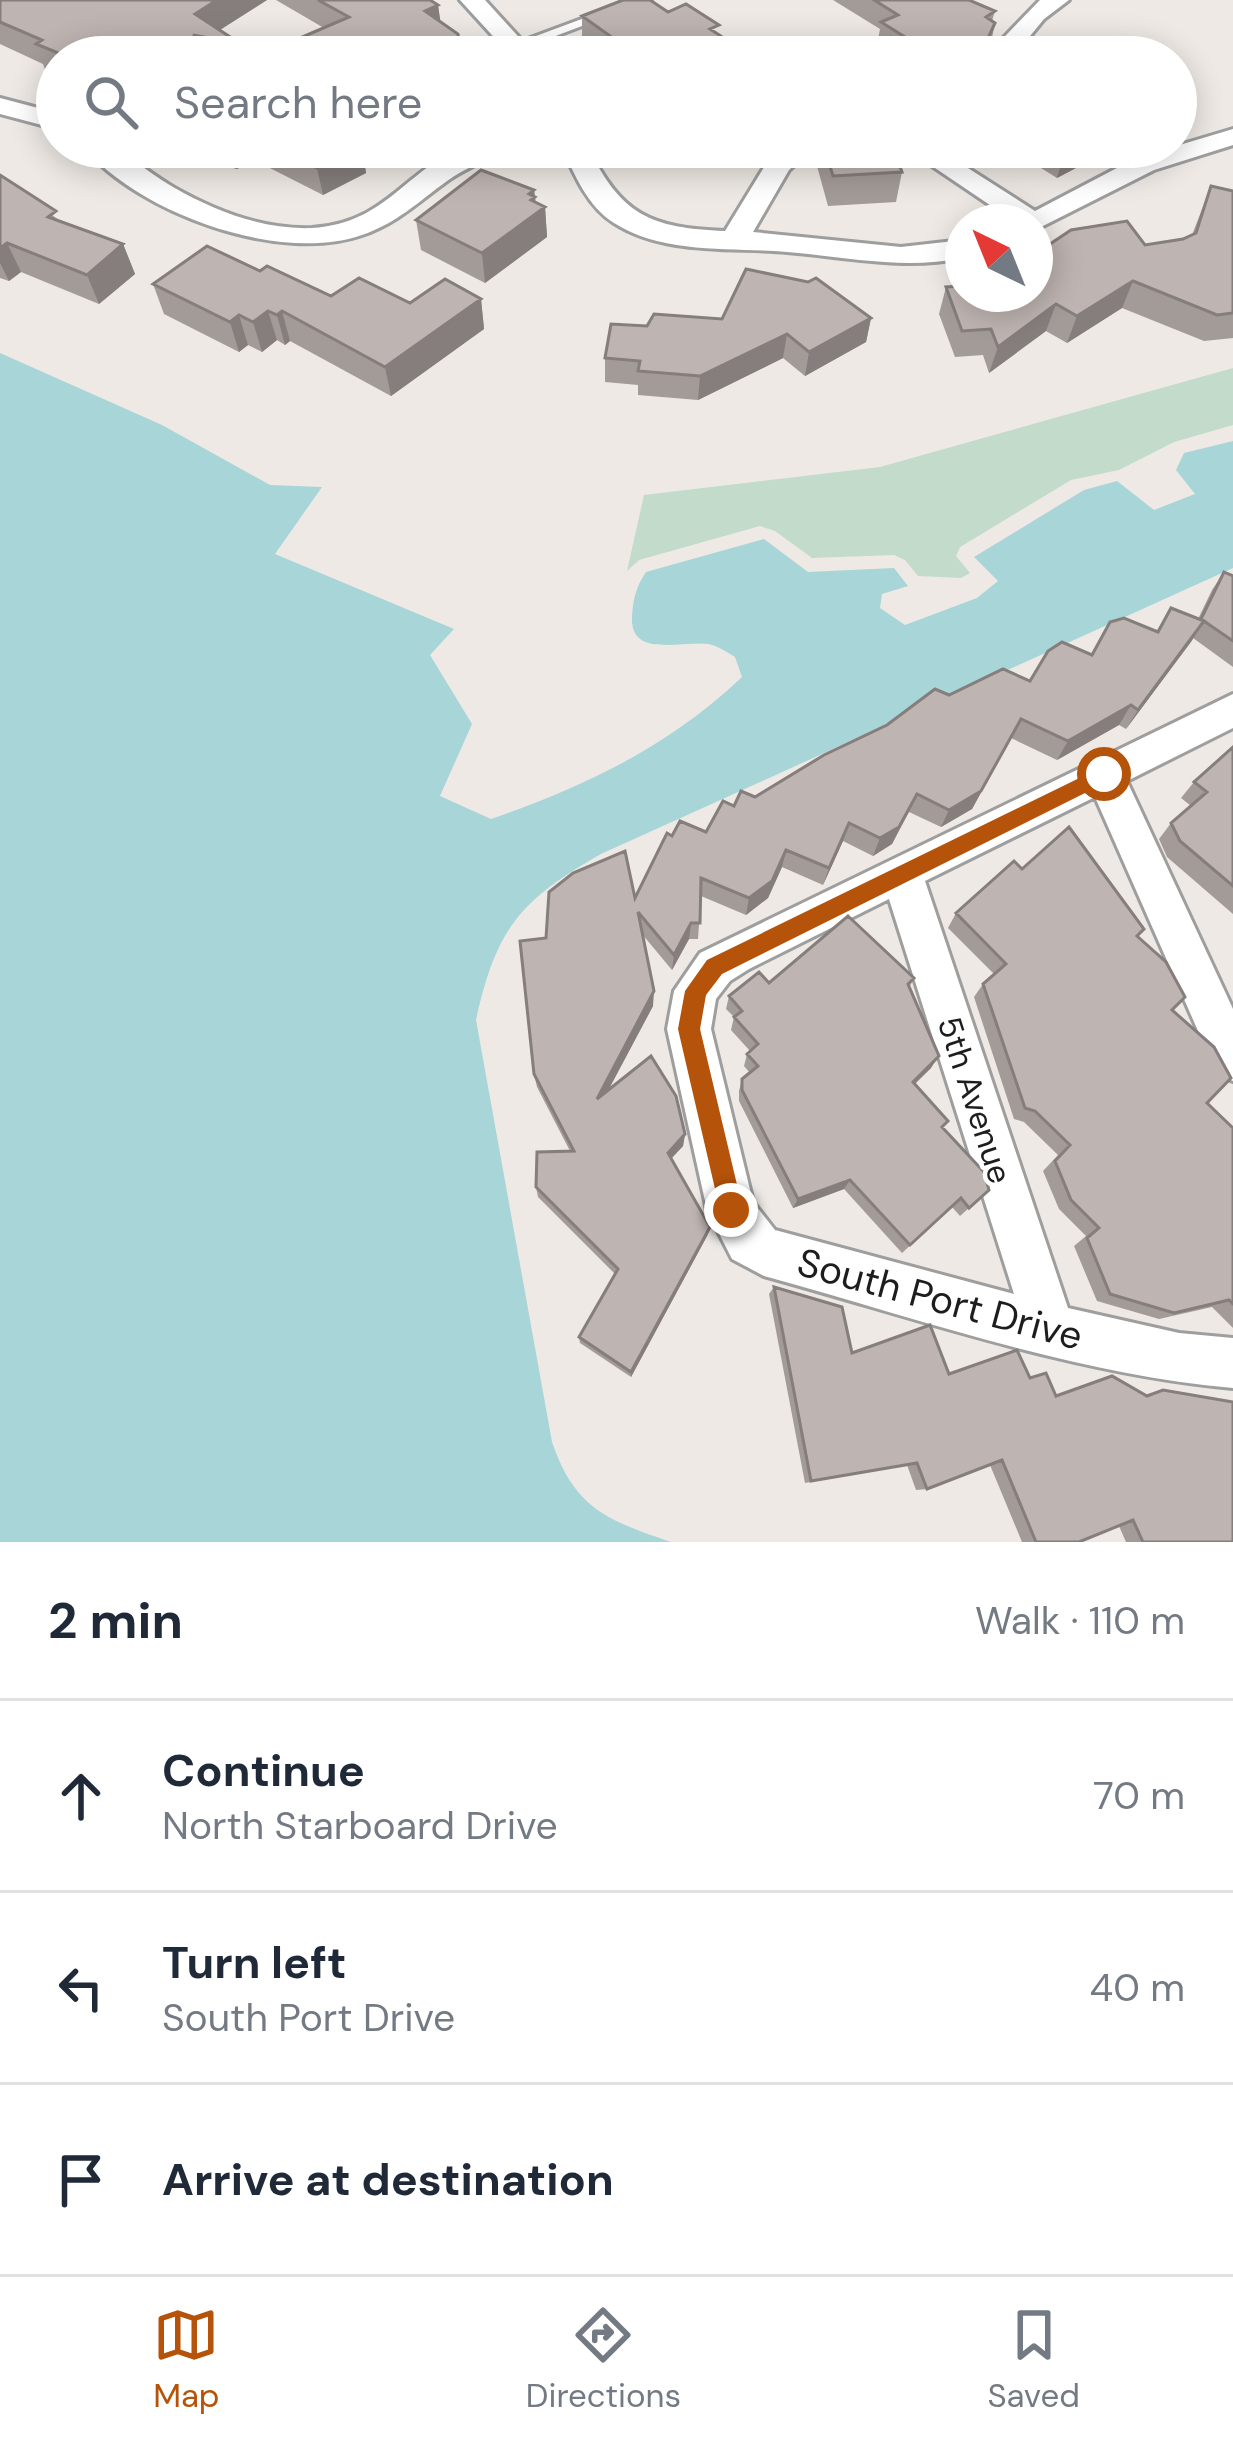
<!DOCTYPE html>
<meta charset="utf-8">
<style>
:root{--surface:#fff;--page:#f2f2f3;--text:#1f2937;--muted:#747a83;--line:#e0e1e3;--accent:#b45309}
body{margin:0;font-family:"DM Sans",sans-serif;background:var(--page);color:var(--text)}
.compass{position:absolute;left:945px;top:204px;width:108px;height:108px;border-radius:50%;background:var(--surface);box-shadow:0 6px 30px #0003;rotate:317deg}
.stop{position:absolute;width:36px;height:36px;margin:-27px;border:9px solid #b45309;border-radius:50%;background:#fff}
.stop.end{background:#b45309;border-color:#fff;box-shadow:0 3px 12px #0008}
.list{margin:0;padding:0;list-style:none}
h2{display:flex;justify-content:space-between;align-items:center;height:156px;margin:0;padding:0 48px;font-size:51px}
h2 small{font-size:39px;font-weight:400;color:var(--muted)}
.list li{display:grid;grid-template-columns:78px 1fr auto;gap:36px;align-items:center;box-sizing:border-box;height:192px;padding:0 48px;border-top:3px solid var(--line)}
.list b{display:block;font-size:45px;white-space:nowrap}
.list p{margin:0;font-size:39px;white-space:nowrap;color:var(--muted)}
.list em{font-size:39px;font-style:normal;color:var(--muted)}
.icon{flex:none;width:66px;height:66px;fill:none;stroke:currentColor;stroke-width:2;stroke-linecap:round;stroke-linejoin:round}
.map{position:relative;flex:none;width:1233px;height:1542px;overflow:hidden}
.search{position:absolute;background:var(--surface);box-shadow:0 6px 30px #0003;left:36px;right:36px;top:36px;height:132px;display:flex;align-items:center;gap:30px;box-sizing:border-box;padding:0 42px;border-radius:66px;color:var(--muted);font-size:45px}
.sheet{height:732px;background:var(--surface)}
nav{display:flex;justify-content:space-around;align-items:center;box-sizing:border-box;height:168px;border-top:3px solid var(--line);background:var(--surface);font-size:33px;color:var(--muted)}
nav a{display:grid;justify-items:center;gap:6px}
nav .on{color:var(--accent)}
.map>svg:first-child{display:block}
</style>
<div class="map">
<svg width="1233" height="1542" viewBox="0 0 1233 1542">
<rect width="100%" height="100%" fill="#eee9e4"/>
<path fill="#c2dbcb" d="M1233,368V425L1174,442L1119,470L1071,480L960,547L956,556L970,573L961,578L918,576L905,560L894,555L812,558L775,531L760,526L639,560L627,571L644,495L880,467Z"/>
<path fill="#a7d5d8" d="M0,353L162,425L270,485L322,487L275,554L454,629L430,655L472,724L440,796L491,819C584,787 670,746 742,677L735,657C727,652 718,646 709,644C682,640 630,659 632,617C633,599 636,587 646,572L764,539L808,572L894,568L908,586L882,594L880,608L905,625L977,598L998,581L974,557L1084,490L1117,481L1154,510L1195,494L1176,470L1184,453L1233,441V568L601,854C520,900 496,929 476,1020L552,1442C575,1509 607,1520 671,1542H0Z"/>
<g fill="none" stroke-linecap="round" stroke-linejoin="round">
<defs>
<path id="lane" d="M633,0H651L521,49L509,46Z"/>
<path id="street" d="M460,0H485L537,57H512Z
M1040,0H1069L1044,19L1013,57H985Z
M0,98L57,113V129L0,114Z
M1233,129V145L1154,170L1035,230V222H1015L904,147H935L1035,211L1136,158Z
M84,147C127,147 137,166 173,187C215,211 263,230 312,228C389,223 406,167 465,148C475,145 490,147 501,147C487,162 464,168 447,181C418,202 397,223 362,235C280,264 138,213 84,147Z
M562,147H588C621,215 650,228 725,231L769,159L784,147H814L789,170L753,232L901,247L963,240V258C903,270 847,257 787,252C731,247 664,255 614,223C588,207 574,174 562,147Z
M1233,694V728L1127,781L1233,1009V1081L1217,1074L1095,797L925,881L1068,1308L1179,1333L1233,1338V1388C1074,1374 917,1318 764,1276L732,1259L707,1210L667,1029L674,991L700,953ZM889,899L1014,1294L775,1230L753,1202L711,1029L716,999L730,981L749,969Z"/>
</defs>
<use href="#lane" stroke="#9e9e9e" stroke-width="6"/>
<use href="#street" stroke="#9e9e9e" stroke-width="6"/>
<use href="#lane" fill="#fff" fill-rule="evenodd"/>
<use href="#street" fill="#fff" fill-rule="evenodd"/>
</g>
<path fill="#a39b98" d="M0,0H267L220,30L241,44L244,57H57V75L46,72L43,64L0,44Z
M276,0H430L438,5L440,21L324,28Z
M833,0H969L995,11L992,21L995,23L992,38L1047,57H896L877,45L880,29Z
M668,12L718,35L753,57H598L582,46V16Z
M272,50L307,57H273Z
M189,147H362L366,173L323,195L258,162L236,169L202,156Z
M819,147H893L902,172L896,202L828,206L817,166Z
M1007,147H1095L1091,160L1057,178Z
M0,175L60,221L123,244L135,274L99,304L21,272L9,281L0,278Z
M1211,186L1233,191V338L1204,341L1122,308L1067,343L1046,331L989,373L983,355L955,357L939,314L946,287L963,294L1145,245L1183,239L1192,235Z
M534,190L536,203L545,207L547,237L485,283L421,250L416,220Z
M260,271L331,296L410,303L481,299L484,329L391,396L290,341L285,345L277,340L262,352L248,345L239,352L164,314L153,284Z
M871,318L866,342L805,376L783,358L698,400L638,395V385L605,382V358L647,326L722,319Z
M1224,572L1233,576V667L1193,638L1126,729L1119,725L1057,760L1011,738L972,809L941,827L909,812L892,844L873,856L843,841L823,885L782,867L768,898L746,915L701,896L698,939H689L672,970L642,934L653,1006L609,1089L685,1134L683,1146L671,1159L710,1227L707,1236L631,1377L580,1343L579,1337L615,1274L538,1197L536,1187L570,1151L537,1087L534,1074L546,938L635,898L672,836L706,832L734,806L755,797L949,695L1030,681L1092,655L1156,632L1171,608L1198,619L1212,590Z
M1233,747V914L1167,857L1159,839L1171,823L1191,806L1181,798L1194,782Z
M1022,869L1137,937L1172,1010L1207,1103L1233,1128V1328L1212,1307L1159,1319L1097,1301L1074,1246L1086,1236L1059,1209L1043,1171L1058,1155L1024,1122L1014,1119L974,997L983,984L994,974L948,928L956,913Z
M914,978L909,988L931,1068L915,1084L943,1128L989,1190L960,1216L952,1207L902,1253L844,1189L793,1208L739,1101V1091L742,1079L750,1073L744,1066L747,1054L750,1051L731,1030L734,1017L726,1009L729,996L769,983Z
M774,1287L852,1353L949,1374L1030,1378L1056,1395L1112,1376L1145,1395L1163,1390L1233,1542H1126L1119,1526L1079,1542H1022L990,1465L927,1489L916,1490L907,1465L805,1483L769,1294Z"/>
<path fill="#857e7c" d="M217,0H267L207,38L195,14Z
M438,5L442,32L425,11Z
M230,147H254L258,162L236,169Z
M358,147H362L366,173L323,195L317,168Z
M1080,147H1095L1091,160L1057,178L1064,155Z
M534,190L536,213L545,207L547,237L485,283L482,253L529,194Z
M7,243L21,272L9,281L0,263V248Z
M123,244L135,274L99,304L87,275Z
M1133,281L1122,308L1067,343L1077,316Z
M481,299L484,329L391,396L385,367Z
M1056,304L1046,331L989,373L998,347Z
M268,311L277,340L262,352L253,322Z
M282,311L290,341L285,345L277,315Z
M239,315L248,345L239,352L230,322Z
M871,318L866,342L805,376L809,352Z
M787,334L783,358L698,400L700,376Z
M1204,621L1191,642L1126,729L1138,710Z
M1131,705L1119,725L1057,760L1068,741Z
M1021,719L972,809L941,827L949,810Z
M917,794L892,844L873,856L880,838Z
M849,823L843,841L823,885L829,868Z
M786,850L782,867L768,898L746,915L749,898Z
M691,923L689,939L672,970L674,955Z
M654,991L653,1006L597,1111V1099Z
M939,1056L931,1068L905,1093L913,1082Z
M685,1134L683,1146L666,1164L668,1153Z
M850,1180L844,1189L793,1208L798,1199Z
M710,1227L707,1236L631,1377V1372Z"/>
<path fill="#beb4b1" stroke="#857e7c" stroke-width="3" d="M0,0H217L195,14L241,44L193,35L228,57H68L36,44L42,40L0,22Z
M318,0H430L438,5L425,11L458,34L462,57H307L272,50L349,17Z
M623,0H650L668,12L686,4L719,25L710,29L753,57H629L610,44L617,41L582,16Z
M874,0H969L995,11L986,17L995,23L988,38L1019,39L1047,57H937L881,22L898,15Z
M1119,42L1143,57H1079Z
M276,147H358L317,168Z
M824,147H893L902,172L833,176Z
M1051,147H1080L1064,155Z
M481,170L534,190L529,194L535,197L531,200L545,207L482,253L416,220Z
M0,175L56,211L48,217L123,244L87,275L7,243L0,248Z
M1211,186L1233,191V313L1217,315L1133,281L1077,316L1056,304L998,347L991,329L962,331L946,287L963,286V294H1035V254L1071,230L1127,221L1145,245L1183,239L1196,233Z
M207,246L260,271L267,266L331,296L359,278L410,303L445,279L481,299L385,367L282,311L277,315L268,311L253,322L239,315L230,322L153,284Z
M746,269L808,282L816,278L871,318L809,352L787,334L700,376L638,371L640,361L605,358L611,324L647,326L654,314L722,319Z
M1224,572L1233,576V641L1201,619Z
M1171,608L1204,621L1138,710L1131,705L1068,741L1021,719L981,791L949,810L917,794L899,827L880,838L849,823L829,868L786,850L772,881L749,898L701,878L700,923H691L674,955L638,912L654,991L597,1099L651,1056L676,1096L685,1134L668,1153L710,1227L631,1372L579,1337L618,1269L536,1187L537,1152L574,1151L534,1074L520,941L546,938L549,892L573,873L625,851L635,898L667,833L672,836L680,821L706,832L723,801L734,806L741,791L755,797L824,755L887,725L935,689L949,695L1003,669L1030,681L1048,651L1062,642L1092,655L1110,622L1124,618L1158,632Z
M1233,747V886L1180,841L1171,823L1207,792L1194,782Z
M1069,827L1144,929L1137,936L1166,962L1185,997L1172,1010L1214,1047L1231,1078L1207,1103L1233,1128V1304L1229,1300L1174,1313L1110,1294L1087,1238L1099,1228L1071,1200L1055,1161L1070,1145L1035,1111L1025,1108L983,984L1006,964L956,913L1014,861L1022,869Z
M848,916L914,978L908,984L939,1056L913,1082L948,1121L942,1127L984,1172L989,1190L969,1208L961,1198L910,1245L850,1180L798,1199L742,1090V1079L758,1066L747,1054L758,1044L734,1017L742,1011L729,996L759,972L769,983Z
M774,1287L842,1307L852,1353L930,1325L949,1374L1017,1350L1030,1378L1046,1373L1056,1396L1112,1376L1147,1396L1163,1390L1233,1402V1542H1143L1133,1520L1079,1542H1036L1002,1460L927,1489L917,1463L811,1481Z"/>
<path fill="#b45309" d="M1104,766L1111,768V780L722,974L706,995L700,1029L743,1210L731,1222L722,1219L678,1029L685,991L707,960Z"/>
<g text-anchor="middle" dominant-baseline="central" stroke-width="9" stroke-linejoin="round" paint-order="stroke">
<g font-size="33" fill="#1d1d1d" stroke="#fff">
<text transform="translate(975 1100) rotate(72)">5th Avenue</text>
</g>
<g font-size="39" fill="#1d1d1d" stroke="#fff">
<text transform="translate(940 1299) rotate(15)">South Port Drive</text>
</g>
</g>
</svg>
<svg class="compass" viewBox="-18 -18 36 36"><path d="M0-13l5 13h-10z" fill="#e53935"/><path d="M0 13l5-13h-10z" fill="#747a83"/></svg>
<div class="stop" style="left:1104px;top:774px"></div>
<div class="stop end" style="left:731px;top:1210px"></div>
<div class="search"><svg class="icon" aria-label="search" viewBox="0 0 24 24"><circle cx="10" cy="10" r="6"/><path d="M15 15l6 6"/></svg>Search here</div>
</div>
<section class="sheet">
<h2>2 min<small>Walk · 110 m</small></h2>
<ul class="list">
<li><svg class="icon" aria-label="ahead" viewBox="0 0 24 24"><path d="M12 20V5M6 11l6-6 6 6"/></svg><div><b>Continue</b><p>North Starboard Drive</p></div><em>70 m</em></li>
<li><svg class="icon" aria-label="left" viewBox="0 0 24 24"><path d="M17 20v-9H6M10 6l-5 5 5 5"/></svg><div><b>Turn left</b><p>South Port Drive</p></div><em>40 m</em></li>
<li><svg class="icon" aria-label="arrive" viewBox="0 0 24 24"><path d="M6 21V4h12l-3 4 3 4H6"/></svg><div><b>Arrive at destination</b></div></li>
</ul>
</section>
<nav>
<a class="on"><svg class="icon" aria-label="map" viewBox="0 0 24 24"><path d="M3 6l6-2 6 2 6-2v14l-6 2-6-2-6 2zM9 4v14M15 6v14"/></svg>Map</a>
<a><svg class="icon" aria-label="directions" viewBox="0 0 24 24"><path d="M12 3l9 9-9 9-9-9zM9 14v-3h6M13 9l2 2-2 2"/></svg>Directions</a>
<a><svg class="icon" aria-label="saved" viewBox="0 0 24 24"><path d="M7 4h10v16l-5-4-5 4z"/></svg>Saved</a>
</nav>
